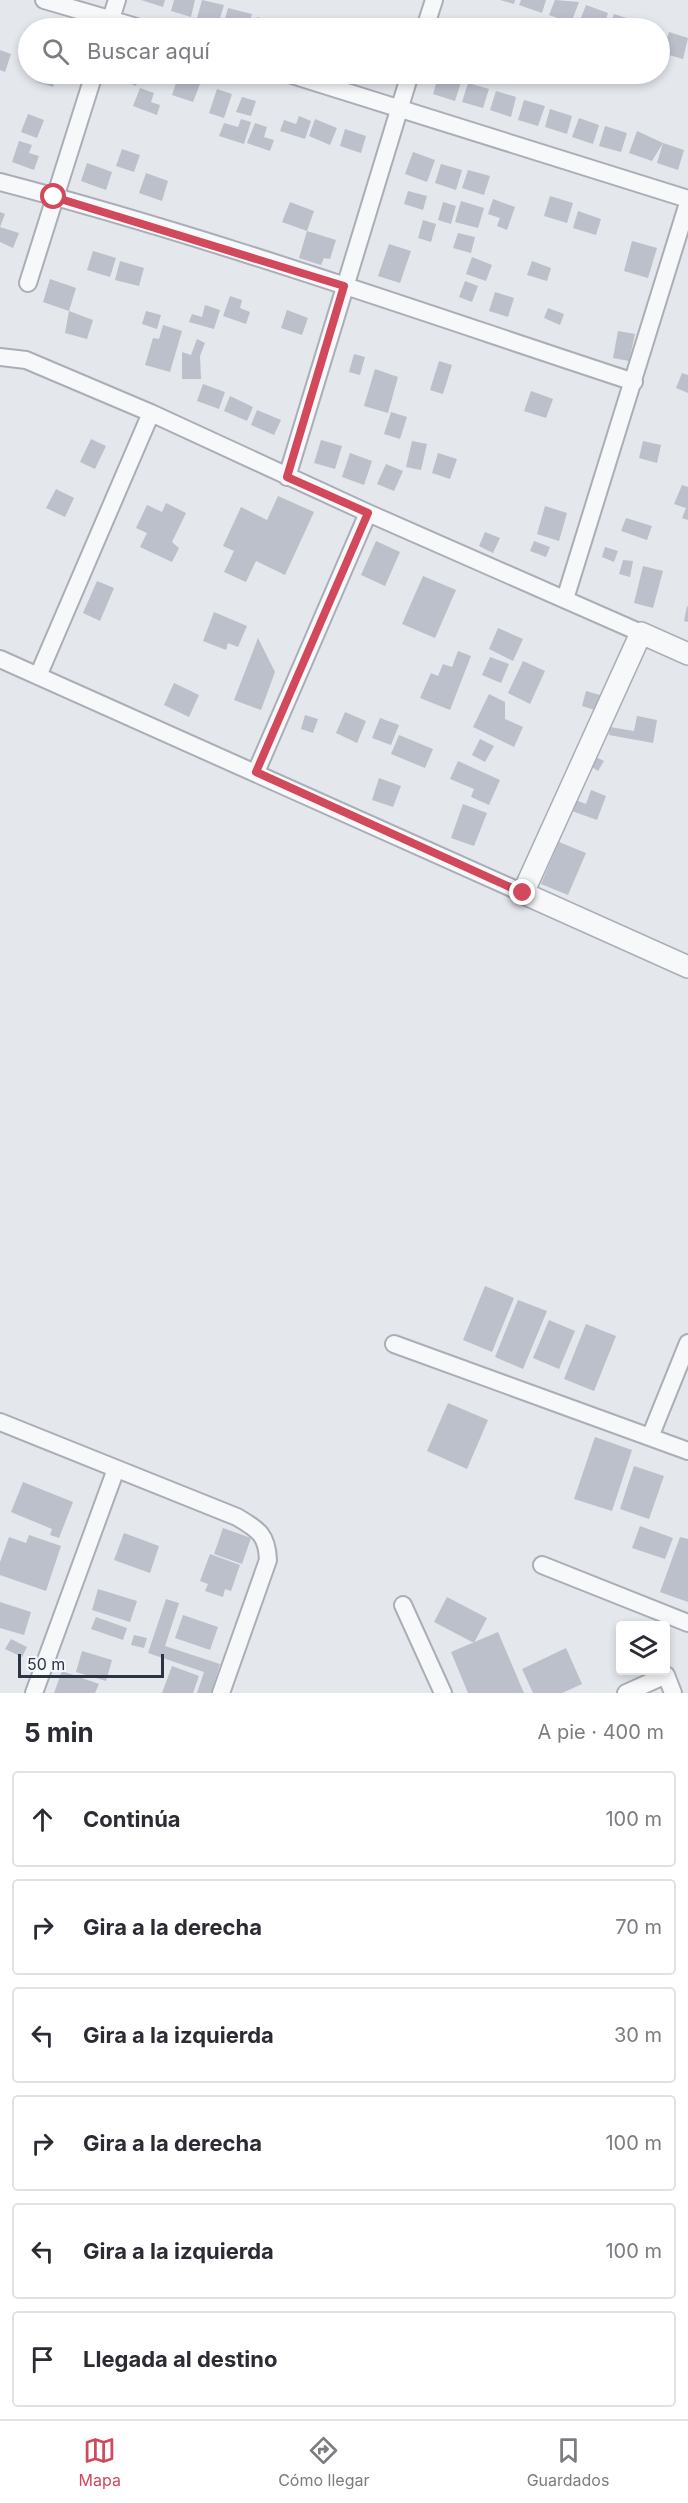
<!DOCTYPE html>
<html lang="es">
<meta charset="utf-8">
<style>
:root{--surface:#fff;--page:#f2f2f3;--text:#2b2b33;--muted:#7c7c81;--line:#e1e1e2;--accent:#d1495b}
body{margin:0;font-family:Inter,sans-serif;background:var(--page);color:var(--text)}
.controls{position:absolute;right:18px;bottom:18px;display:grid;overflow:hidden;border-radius:6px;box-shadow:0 3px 9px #0003}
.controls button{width:54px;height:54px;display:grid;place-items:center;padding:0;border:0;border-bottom:2px solid var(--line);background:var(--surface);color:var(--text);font:30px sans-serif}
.scale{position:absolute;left:18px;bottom:15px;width:146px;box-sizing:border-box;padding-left:6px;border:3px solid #2b3445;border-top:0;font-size:16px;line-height:21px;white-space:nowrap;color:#2b3445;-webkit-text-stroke:4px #f4f6f9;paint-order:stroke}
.stop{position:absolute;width:18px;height:18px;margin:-14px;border:4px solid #d1495b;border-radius:50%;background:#fff}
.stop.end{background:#d1495b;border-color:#fff;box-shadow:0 2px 6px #0008}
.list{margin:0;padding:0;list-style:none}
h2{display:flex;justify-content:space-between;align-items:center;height:78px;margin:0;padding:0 24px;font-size:26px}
h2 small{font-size:20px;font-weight:400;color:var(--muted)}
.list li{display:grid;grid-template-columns:39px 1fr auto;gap:18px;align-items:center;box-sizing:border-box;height:96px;margin:0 12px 12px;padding:0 12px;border:2px solid var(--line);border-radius:6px}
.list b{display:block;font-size:22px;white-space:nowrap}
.list em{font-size:20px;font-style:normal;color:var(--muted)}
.icon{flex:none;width:33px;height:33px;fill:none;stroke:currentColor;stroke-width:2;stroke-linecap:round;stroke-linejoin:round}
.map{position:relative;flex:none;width:688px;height:1693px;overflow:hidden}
.search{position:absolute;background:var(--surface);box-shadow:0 3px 9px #0003;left:18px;right:18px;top:18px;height:66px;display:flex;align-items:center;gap:15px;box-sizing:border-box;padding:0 21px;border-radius:33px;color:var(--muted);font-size:22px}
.sheet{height:726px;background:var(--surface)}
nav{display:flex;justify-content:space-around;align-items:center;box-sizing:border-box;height:84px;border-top:2px solid var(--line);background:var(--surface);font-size:16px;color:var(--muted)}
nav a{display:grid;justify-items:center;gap:3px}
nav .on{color:var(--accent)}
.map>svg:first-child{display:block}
</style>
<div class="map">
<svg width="688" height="1693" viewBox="0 0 688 1693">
<rect width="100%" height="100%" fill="#e4e7ec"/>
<path fill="#bbc0ca" d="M141,0H165L163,7Z
M174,0H195L191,17L171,11Z
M202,0L224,5L218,25L197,18Z
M500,0H515L514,4Z
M521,0H546L542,13L519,5Z
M555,0L579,2L571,23L549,15Z
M586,5L608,13L603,28L579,23Z
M228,8L252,14L248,28L223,26Z
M614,14L636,21L634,28H609Z
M257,17L280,24L278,28H254Z
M640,22L658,28H638Z
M669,32L688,38L683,59L662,53Z
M0,50L11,54L5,72L0,70Z
M39,74H57L53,87L37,82Z
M116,74H140L136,86L114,77Z
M439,74L462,79L455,101L433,94Z
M178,77L200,84L193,102L172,95Z
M468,83L489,89L483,108L462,102Z
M140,88L154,93L151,102L160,105L157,115L133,106Z
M217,89L232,94L224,118L209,113Z
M496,91L516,97L511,117L490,110Z
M242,97L256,101L251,116L236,112Z
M524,100L545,106L538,126L518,120Z
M550,109L572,116L567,134L545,127Z
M28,114L44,120L37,138L21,132Z
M299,116L311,121L305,139L280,131L284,120L296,124Z
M579,118L599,125L593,144L572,137Z
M241,119L251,122L244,144L219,136L224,123L238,127Z
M315,119L337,128L330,145L309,136Z
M255,123L267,127L264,137L274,140L270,151L247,143Z
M605,126L627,133L621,152L599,146Z
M345,129L366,136L361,153L340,146Z
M637,131L663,143L652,161L629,153Z
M19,141L32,145L29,153L39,156L34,170L12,162Z
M663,143L684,150L678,170L657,163Z
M122,149L140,155L134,172L116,166Z
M413,152L435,160L427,182L405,174Z
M87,163L112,172L106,190L81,181Z
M441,164L462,170L456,190L435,183Z
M468,170L490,176L484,195L462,188Z
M146,173L168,181L162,201L139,193Z
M408,191L427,196L423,210L404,204Z
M550,196L573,203L567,223L544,216Z
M493,199L515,207L507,230L497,226L500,218L488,214Z
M461,201L484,208L478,228L455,222Z
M290,202L314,211L307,231L282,222Z
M443,202L456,206L451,224L438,220Z
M578,211L601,219L596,235L573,228Z
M0,212L5,214L0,227L19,233L13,248L0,242Z
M423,220L436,224L431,242L418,238Z
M307,231L336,240L330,259L324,258L321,265L299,258Z
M458,233L475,237L471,253L453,248Z
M632,241L657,248L648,278L624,271Z
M389,244L411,251L400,283L378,276Z
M93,251L116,258L110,277L87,270Z
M472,257L492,265L486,281L466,274Z
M120,261L144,268L139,286L115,280Z
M532,261L551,268L547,281L527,275Z
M50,279L76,288L69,311L93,320L87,339L65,333L69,311L43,302Z
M465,281L478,286L472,302L459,297Z
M495,292L514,298L508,317L489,311Z
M230,296L242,300L240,308L250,312L246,324L223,316Z
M205,305L220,310L214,329L189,322L192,314L202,317Z
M548,308L564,314L560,325L544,318Z
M287,310L308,318L302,335L281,328Z
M146,311L161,315L157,329L142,324Z
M163,325L182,331L170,372L145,365L153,338L159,339Z
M618,331L635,334L629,361L613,358Z
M197,339L205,343L200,356L201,379H182V352L191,355Z
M354,354L365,357L360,375L349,372Z
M439,361L452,365L443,394L430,390Z
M375,369L398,377L388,413L364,406Z
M682,373L688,375V393L676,388Z
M203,384L225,392L219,409L197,401Z
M531,391L553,399L546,418L524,411Z
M230,396L253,407L247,421L224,411Z
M257,410L281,420L274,435L251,425Z
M391,412L407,417L400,439L384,434Z
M91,439L106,446L95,469L80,462Z
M321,440L342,446L335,469L314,463Z
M412,441L427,444L421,470L406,467Z
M643,441L661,445L657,463L639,458Z
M350,453L372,461L364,485L342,477Z
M438,453L457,459L450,479L432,473Z
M386,464L403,471L394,491L377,484Z
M682,485L688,487V520L682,518L686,508L674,504Z
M56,489L74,498L65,517L46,508Z
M278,496L314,512L285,575L256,561L246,582L224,572L234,551L223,546L241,507L267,520Z
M166,503L186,513L172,542L179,548L172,562L140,547L147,533L136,528L147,505L162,512Z
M545,506L567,513L559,541L537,534Z
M626,518L652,526L647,540L621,531Z
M485,532L500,538L493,553L479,546Z
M376,541L400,552L385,586L361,575Z
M534,541L550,547L546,557L530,551Z
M605,547L618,551L614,562L602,557Z
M623,560L633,561L630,577L619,574Z
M643,566L663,571L653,608L634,603Z
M423,576L456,590L435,638L402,624Z
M97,581L114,588L100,621L83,613Z
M687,606L688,607V622L684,621Z
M214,612L247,626L238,647L228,643L226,650L203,641Z
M498,628L523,639L513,661L489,649Z
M258,638L275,672L261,710L234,700Z
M458,651L471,656L450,710L420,698L431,673L438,676L443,664L452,667Z
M490,657L509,664L501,683L482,675Z
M523,661L545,671L530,704L508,693Z
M174,683L199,695L189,717L164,705Z
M586,691L600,695L595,710L582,706Z
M489,694L505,702V719L523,727L514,747L473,727Z
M345,712L366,721L357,743L336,733Z
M305,715L318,719L313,733L301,729Z
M637,716L657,720L653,743L609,735L610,727L634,731Z
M380,718L399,725L391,745L372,738Z
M399,735L433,749L425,768L391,754Z
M480,739L494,746L485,762L472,755Z
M594,756L604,761L598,771L589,765Z
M458,761L500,780L489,805L471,797L474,789L450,779Z
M379,778L401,786L393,807L372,800Z
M591,790L606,796L597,820L569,810L573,799L586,804Z
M463,804L487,813L474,846L451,838Z
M559,842L586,853L568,895L541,884Z
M485,1286L514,1298L492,1352L463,1340Z
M518,1300L547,1311L523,1369L495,1357Z
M549,1320L575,1331L559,1369L533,1358Z
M586,1324L616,1336L594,1391L564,1379Z
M448,1403L488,1420L467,1469L427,1451Z
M595,1437L632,1450L612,1511L574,1499Z
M634,1466L664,1476L649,1519L620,1509Z
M23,1482L73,1502L59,1538L50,1535L52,1529L11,1512Z
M640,1526L673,1538L665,1559L632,1548Z
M223,1528L251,1538L242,1564L214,1554Z
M124,1533L159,1546L150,1573L114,1560Z
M29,1535L61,1546L46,1591L0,1575V1562L9,1537L26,1543Z
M680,1537L688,1539V1602L660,1592Z
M210,1554L240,1565L231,1591L225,1589L223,1597L205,1591L208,1584L200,1581Z
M98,1589L137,1601L130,1622L92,1610Z
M447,1597L487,1618L474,1643L434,1622Z
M166,1599L179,1603L165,1646L220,1664L211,1693H197L204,1672L148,1653Z
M0,1602L31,1612L24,1635L0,1628Z
M183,1615L218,1627L210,1650L175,1638Z
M96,1617L127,1628L123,1640L91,1629Z
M498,1632L524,1693H468L451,1652Z
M134,1635L147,1638L144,1648L131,1645Z
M11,1639L27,1647L22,1657L5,1649Z
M566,1648L582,1684L562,1693H533L522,1669Z
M82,1651L112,1660L106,1681L76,1672Z
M172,1666L199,1676L193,1693H162Z
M62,1671L99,1684L95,1693H54Z"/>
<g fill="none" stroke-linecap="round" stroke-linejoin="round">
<defs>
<path id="minor" d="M44,0L140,28
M108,28L117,0
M425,28L434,0
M289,74L688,199
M0,182C214,238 424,313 634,382
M28,283L94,74
M0,357L26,360L151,413L368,513L641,633
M287,477L410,74
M565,599L688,203
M0,659L523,893
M38,676L151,413
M256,772L368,513
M394,1344L688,1451
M0,1422L237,1517C259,1530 267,1535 268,1560L221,1693
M650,1437L688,1343
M542,1565L688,1623
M403,1605L443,1693
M34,1693L116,1469
M626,1693L666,1675L673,1693"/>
<path id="tertiary" d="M688,654L641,633L523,893L688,967"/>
</defs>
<use href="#minor" stroke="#a9aeb7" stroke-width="20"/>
<use href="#tertiary" stroke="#a9aeb7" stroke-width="24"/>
<use href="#minor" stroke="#f7f8fa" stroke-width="16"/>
<use href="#tertiary" stroke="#f7f8fa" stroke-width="21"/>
</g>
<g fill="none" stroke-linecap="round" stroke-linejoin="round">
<path stroke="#d1495b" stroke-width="8" d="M54,197L344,286L287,477L368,513L256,772L523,893"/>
</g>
</svg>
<div class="controls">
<button><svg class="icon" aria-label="layers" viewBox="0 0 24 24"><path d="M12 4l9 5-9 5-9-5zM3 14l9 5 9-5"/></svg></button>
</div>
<div class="scale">50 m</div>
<div class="stop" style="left:54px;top:197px"></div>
<div class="stop end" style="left:523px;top:893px"></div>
<div class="search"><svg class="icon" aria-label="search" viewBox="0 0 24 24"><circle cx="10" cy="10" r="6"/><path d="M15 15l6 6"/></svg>Buscar aquí</div>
</div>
<section class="sheet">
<h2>5 min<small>A pie · 400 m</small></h2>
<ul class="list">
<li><svg class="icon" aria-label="ahead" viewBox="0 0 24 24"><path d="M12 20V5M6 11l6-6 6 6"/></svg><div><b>Continúa</b></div><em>100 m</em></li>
<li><svg class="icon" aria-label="right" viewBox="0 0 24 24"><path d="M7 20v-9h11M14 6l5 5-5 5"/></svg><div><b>Gira a la derecha</b></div><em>70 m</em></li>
<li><svg class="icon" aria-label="left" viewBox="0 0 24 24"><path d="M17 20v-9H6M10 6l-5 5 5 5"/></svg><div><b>Gira a la izquierda</b></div><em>30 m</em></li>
<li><svg class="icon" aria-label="right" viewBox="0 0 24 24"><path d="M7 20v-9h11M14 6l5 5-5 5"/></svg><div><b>Gira a la derecha</b></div><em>100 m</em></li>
<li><svg class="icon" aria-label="left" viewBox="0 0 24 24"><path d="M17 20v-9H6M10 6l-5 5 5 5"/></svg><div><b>Gira a la izquierda</b></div><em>100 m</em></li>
<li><svg class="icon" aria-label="arrive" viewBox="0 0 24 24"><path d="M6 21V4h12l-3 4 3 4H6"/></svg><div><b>Llegada al destino</b></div></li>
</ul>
</section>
<nav>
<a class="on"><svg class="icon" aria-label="map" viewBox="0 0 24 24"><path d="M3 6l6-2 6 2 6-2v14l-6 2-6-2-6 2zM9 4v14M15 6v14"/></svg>Mapa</a>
<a><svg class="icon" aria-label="directions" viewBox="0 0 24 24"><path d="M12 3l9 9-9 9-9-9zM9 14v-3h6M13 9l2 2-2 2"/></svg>Cómo llegar</a>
<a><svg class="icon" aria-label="saved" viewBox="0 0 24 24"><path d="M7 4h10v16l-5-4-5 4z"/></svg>Guardados</a>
</nav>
